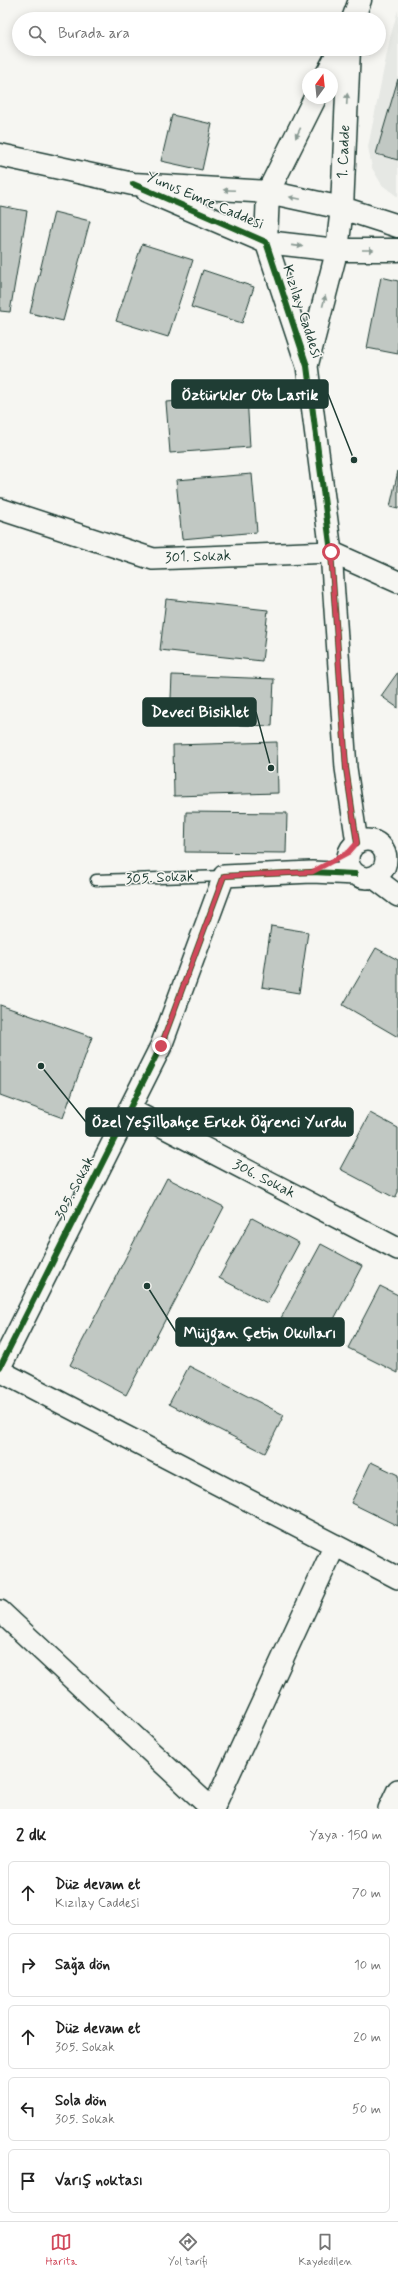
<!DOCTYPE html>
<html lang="tr">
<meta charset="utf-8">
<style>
:root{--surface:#fff;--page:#f2f2f2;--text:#222;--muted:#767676;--line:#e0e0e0;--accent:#d1495b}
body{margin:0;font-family:Mynerve,sans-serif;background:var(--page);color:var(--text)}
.compass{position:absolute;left:302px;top:68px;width:36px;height:36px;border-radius:50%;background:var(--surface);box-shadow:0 2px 10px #0003;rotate:15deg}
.stop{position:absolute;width:12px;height:12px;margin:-9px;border:3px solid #d1495b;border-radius:50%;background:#fff}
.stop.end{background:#d1495b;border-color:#fff;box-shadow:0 1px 4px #0008}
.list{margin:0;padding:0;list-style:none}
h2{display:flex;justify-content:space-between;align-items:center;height:52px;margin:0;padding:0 16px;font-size:17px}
h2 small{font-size:13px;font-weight:400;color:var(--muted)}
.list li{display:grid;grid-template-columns:26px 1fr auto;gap:12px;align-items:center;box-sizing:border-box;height:64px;margin:0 8px 8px;padding:0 8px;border:1px solid var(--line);border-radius:6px}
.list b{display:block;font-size:15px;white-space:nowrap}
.list p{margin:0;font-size:13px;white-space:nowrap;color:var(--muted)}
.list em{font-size:13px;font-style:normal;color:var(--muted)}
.icon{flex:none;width:22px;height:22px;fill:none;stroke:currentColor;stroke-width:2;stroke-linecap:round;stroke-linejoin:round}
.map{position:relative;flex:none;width:398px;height:1809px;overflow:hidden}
.search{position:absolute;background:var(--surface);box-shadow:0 2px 10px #0003;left:12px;right:12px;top:12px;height:44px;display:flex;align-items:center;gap:10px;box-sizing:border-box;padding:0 14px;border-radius:22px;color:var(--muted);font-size:15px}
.sheet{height:412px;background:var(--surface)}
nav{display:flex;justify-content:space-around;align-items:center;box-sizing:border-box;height:56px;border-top:1px solid var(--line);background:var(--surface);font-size:11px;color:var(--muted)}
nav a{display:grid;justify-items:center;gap:2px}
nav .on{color:var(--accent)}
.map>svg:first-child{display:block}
</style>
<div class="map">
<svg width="398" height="1809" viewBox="0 0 398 1809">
<rect width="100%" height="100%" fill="#f6f6f2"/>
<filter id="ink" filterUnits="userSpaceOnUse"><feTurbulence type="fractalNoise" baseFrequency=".025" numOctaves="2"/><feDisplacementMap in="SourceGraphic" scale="8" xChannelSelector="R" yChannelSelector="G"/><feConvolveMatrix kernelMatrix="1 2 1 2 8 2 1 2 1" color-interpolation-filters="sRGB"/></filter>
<g filter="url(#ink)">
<path fill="#e6e8e4" d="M398,10V197L382,185L372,168L368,147L390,38Z"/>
<path fill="#c1c8c3" stroke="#1f3d34" d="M398,79V160L376,154Z
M172,115L212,124L202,170L161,161Z
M0,206L27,211L10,312L0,311Z
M54,212L90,221L63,321L30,313Z
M142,244L193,260L168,337L116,321Z
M203,270L254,287L242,323L191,307Z
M381,277L398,281V354L367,348Z
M247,396L250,447L170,453L166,402Z
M398,471V509L390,507Z
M252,474L257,532L182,539L176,480Z
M166,599L268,610L262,661L160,650Z
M398,672V708L381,696Z
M172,675L274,679L272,726L170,722Z
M277,742L278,793L174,796L173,745Z
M186,812L287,813L286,853L185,852Z
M271,926L308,932L299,993L262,987Z
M376,948L398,960V1037L343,1005Z
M0,1005L92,1037L63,1118L0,1095Z
M370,1113L398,1128V1192L395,1198L340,1169Z
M167,1178L224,1207L126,1395L70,1365Z
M252,1218L299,1243L267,1303L219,1278Z
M321,1244L362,1266L323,1340L281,1318Z
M380,1286L398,1295V1373L348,1348Z
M189,1366L284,1415L265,1453L169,1404Z
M371,1462L398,1475V1526L351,1503Z"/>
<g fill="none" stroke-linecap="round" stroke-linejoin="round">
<defs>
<path id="lane" d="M96,880L224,876"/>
<path id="street" d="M266,242L307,366L331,552L346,768L357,843
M307,366L337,250
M0,509L153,559L331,552L398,582
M348 859a19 19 0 1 1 38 0a19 19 0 1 1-38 0Z
M373,877L398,896
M129,1109L398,1249
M0,1367L161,1046L224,876L312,872L355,874
M0,1371L398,1578
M0,1611L212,1809
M213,1809L335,1545
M389,1809L398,1790"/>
<path id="secondary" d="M353,19L360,0
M349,49L342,208L398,226
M327,74L340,49
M0,155L133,184L268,192L342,208L337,250L266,242L268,192L315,98
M147,191L266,242
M337,250H398"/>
</defs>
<use href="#lane" stroke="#1f3d34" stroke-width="13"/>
<use href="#street" stroke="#1f3d34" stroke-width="24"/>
<use href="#secondary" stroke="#1f3d34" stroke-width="25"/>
<use href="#lane" stroke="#f6f6f2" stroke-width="10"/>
<use href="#street" stroke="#f6f6f2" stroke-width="21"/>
<use href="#secondary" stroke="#f6f6f2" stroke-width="22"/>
<defs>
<path id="cycleway" d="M133,184L266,242L307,366L331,552L346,768L357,843
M0,1367L161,1046L224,876L312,872L355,874"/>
</defs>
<use href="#cycleway" stroke="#f6f6f2" stroke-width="8"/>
<use href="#cycleway" stroke="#1b5e20" stroke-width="6"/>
</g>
<defs><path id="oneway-solid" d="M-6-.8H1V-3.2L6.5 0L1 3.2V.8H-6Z"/></defs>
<g fill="#8a9a93">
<use href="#oneway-solid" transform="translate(347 99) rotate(-87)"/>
<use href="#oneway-solid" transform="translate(298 133) rotate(116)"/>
<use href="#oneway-solid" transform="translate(229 190) rotate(-177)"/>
<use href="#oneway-solid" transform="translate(295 198) rotate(-168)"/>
<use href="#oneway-solid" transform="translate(297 246) rotate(6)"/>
<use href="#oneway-solid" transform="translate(368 250)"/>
<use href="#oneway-solid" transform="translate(324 301) rotate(-75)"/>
</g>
</g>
<g fill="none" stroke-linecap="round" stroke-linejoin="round" filter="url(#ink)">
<path stroke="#d1495b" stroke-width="5" d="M161,1046L224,876L312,872L349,852L357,843L346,768L331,552"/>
</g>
<g text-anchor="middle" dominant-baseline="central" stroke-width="3" stroke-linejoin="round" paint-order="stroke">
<g font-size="15" fill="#1f3d34" stroke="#f6f6f2">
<text transform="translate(344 152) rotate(-87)">1. Cadde</text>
<text transform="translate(205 201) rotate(23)">Yunus Emre Caddesi</text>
<text transform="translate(302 312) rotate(72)">Kızılay Caddesi</text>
<text transform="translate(198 557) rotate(-2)">301. Sokak</text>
<text transform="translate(160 878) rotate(-2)">305. Sokak</text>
<text transform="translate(264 1179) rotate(27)">306. Sokak</text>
<text transform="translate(75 1188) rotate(-63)">305. Sokak</text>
</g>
</g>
<path fill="none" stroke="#1f3d34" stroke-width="1.5" d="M354 460L328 394M271 768L256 712M41 1066L86 1122M147 1286L176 1332"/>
<g fill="#1f3d34" stroke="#f6f6f2" stroke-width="1.5">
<circle cx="354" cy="460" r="4"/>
<circle cx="271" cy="768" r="4"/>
<circle cx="41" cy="1066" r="4"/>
<circle cx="147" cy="1286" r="4"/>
</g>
<g fill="#1f3d34" stroke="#1f3d34" stroke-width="1.5">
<rect x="172" y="380" width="156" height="28" rx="4"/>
<rect x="143" y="698" width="113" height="28" rx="4"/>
<rect x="86" y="1108" width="267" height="28" rx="4"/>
<rect x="176" y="1318" width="168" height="28" rx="4"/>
</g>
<g font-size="16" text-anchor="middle" font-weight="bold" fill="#fff">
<text x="250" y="400">Öztürkler Oto Lastik</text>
<text x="200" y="717">Deveci Bisiklet</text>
<text x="219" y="1127">Özel Yeşilbahçe Erkek Öğrenci Yurdu</text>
<text x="260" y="1338">Müjgan Çetin Okulları</text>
</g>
</svg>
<svg class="compass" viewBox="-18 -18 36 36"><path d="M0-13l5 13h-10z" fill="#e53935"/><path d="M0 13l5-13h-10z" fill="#767676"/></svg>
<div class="stop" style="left:331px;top:552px"></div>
<div class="stop end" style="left:161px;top:1046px"></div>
<div class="search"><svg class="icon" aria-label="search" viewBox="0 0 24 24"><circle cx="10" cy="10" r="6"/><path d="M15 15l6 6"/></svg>Burada ara</div>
</div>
<section class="sheet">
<h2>2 dk<small>Yaya · 150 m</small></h2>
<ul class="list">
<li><svg class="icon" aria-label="ahead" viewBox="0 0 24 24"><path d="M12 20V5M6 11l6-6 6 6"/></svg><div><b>Düz devam et</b><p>Kızılay Caddesi</p></div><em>70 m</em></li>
<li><svg class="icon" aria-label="right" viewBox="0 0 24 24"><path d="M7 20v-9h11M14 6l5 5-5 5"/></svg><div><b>Sağa dön</b></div><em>10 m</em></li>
<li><svg class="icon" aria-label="ahead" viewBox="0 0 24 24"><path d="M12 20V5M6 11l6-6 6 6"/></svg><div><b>Düz devam et</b><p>305. Sokak</p></div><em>20 m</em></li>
<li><svg class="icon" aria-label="left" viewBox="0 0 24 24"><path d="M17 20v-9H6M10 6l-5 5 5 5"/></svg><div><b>Sola dön</b><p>305. Sokak</p></div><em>50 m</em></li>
<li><svg class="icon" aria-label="arrive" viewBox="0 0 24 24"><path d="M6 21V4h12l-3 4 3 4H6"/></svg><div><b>Varış noktası</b></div></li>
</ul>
</section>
<nav>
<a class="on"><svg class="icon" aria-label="map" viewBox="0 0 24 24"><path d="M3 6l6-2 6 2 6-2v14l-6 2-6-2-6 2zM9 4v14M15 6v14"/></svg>Harita</a>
<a><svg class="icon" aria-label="directions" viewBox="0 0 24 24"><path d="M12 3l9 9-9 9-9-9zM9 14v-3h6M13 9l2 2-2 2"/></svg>Yol tarifi</a>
<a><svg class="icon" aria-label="saved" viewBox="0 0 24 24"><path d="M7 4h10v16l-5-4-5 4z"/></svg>Kaydedilen</a>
</nav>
